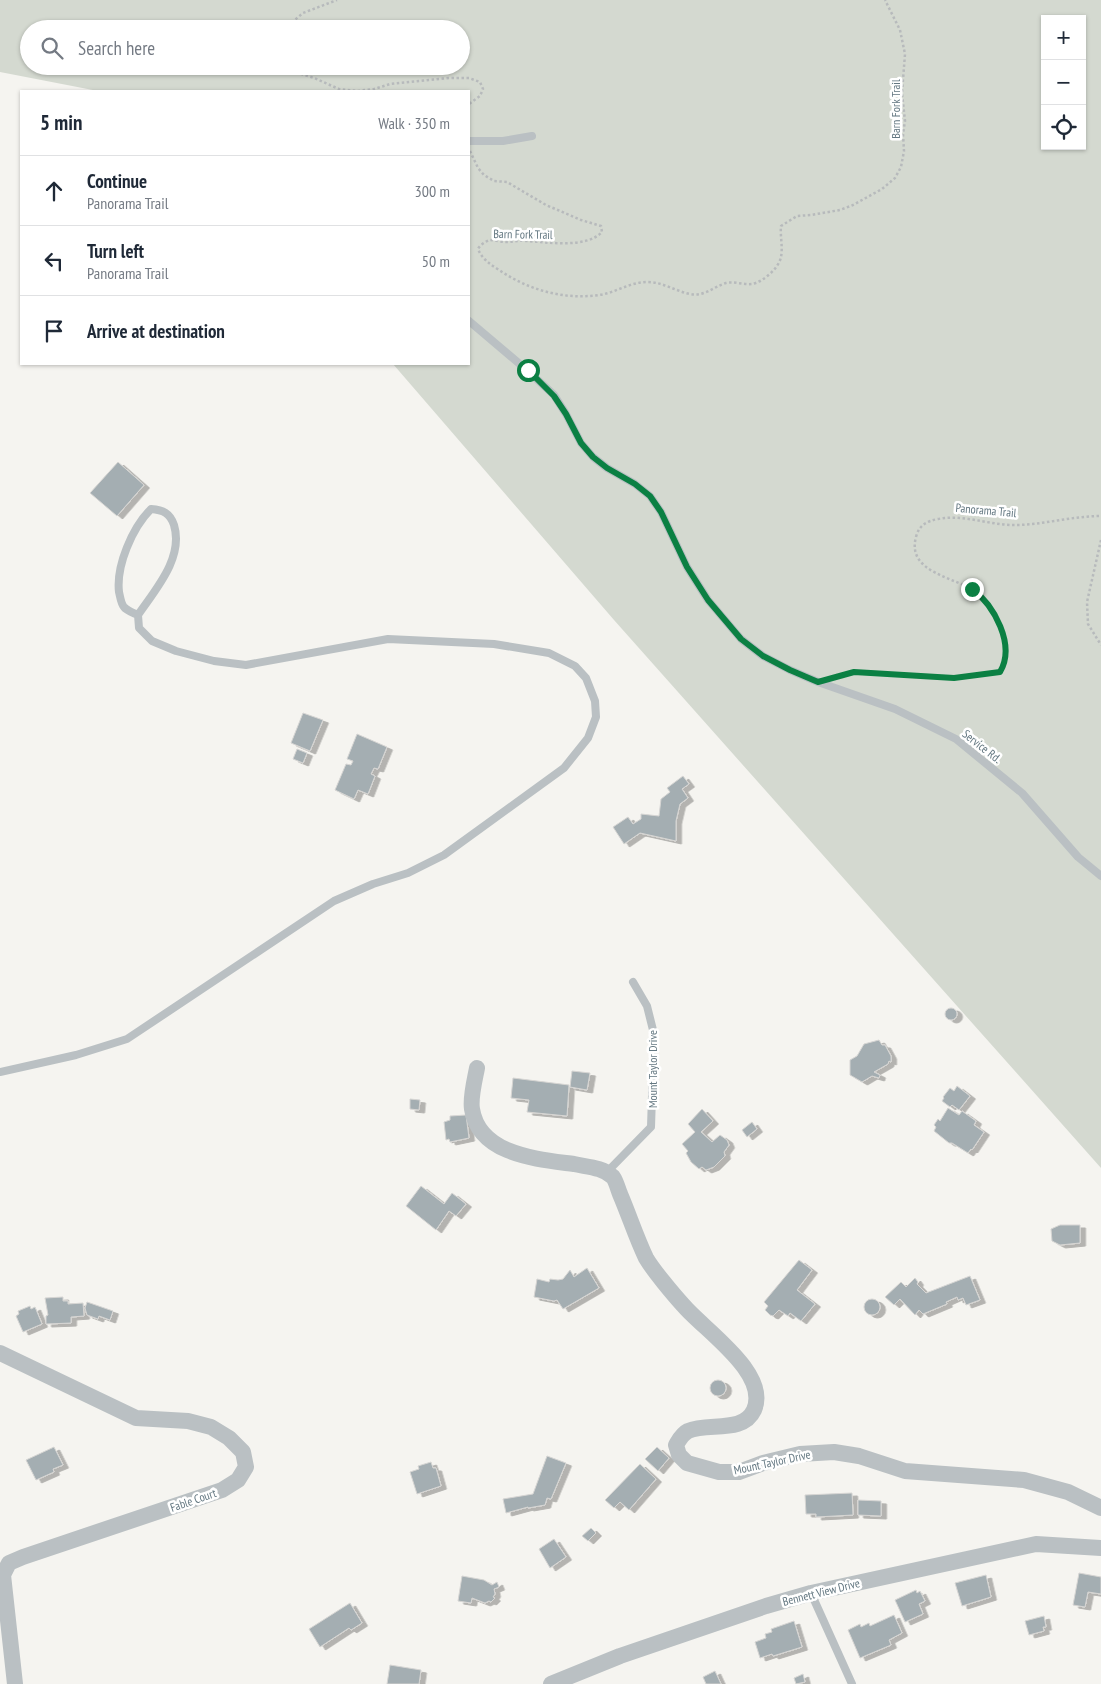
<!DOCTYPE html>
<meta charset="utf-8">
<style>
:root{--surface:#fff;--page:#f6f6f7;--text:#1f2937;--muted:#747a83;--line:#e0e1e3}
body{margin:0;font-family:"PT Sans Narrow",sans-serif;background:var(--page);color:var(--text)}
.controls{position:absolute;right:15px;top:15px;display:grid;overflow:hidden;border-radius:0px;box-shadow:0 1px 4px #0004}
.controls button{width:45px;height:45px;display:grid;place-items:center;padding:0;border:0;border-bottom:1px solid var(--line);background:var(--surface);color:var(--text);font:25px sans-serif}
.stop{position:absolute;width:15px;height:15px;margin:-11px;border:4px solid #0b8043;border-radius:50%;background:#fff}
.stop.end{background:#0b8043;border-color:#fff;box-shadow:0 1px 5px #0008}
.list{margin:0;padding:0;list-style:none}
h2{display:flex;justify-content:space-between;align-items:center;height:65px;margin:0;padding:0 20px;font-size:21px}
h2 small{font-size:16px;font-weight:400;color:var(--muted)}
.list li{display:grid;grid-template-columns:32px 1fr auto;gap:15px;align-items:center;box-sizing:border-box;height:70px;padding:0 20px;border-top:1px solid var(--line)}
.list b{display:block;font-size:19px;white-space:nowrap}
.list p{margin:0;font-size:16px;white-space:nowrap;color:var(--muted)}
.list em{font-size:16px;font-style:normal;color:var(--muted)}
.icon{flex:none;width:28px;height:28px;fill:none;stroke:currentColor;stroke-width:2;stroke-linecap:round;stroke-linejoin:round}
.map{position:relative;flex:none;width:1101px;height:1684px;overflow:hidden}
.search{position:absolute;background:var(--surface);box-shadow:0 1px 4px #0004;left:20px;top:20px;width:450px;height:55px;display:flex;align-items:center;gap:12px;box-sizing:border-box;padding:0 18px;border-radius:28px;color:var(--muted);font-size:19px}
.panel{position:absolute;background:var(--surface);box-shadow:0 1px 4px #0004;left:20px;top:90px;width:450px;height:275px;border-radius:0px}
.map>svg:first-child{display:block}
</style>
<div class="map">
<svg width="1101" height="1684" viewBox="0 0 1101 1684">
<defs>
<filter id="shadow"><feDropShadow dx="5.5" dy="3" stdDeviation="0" flood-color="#0004"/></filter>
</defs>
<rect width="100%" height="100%" fill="#f5f4f0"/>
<path fill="#d4d9d0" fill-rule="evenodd" d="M0,0H1101V1168L614,620L393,364H469V91H98L0,72ZM1045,19H1082V146H1045ZM29,29H461V66H29Z"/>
<path fill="#a4aeb2" stroke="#d6d5d3" filter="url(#shadow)" d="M118,462L144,485L117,516L90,493Z
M303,713L323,720L310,751L291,743Z
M357,734L387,747L378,769L374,768L371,774L375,776L368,794L358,790L354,799L335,790L346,764L351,765L353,761L347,759Z
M297,749L307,753L303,763L293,759Z
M683,776L689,784L682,789L688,798L680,804L676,821V841L640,833L624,844L613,827L628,817L633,824L641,819V814L659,816L661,799L670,792L667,788Z
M945 1014a6 6 0 1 1 12 0a6 6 0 1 1-12 0Z
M879,1040L882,1045H885L891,1056V1062L889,1061L888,1064L874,1072L880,1075L879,1078L872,1076L862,1082L850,1075V1060L857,1056L864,1044Z
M572,1071L590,1073L587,1090L570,1087Z
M513,1078L569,1085L567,1116L527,1112L529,1100L511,1098Z
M957,1086L970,1096L959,1110L952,1105L950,1107L942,1101L944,1098L943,1097L950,1088L954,1091Z
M410,1099L420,1100L419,1110L410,1109Z
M948,1108L959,1115L962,1111L976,1121L974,1125L984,1132L972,1150L971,1149L968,1153L952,1143H949L934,1131L936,1127L934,1125L938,1119L940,1121Z
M702,1109L713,1121L701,1132L712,1142L720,1135L727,1140L729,1145L724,1152L725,1156L714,1167L706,1170L702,1167L699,1169L691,1162L686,1153L688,1151L682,1144L695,1132L688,1124Z
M466,1115L469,1138L450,1142L449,1139L446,1140L444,1122L450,1120V1116Z
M752,1122L757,1129L747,1137L742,1130Z
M421,1186L444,1204L452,1193L466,1204L456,1216L449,1211L436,1230L406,1206Z
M1060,1225H1080V1243L1060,1245L1052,1241L1051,1229Z
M799,1260L812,1270L797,1290L815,1304L801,1321L790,1313L788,1316L779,1310L773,1316L770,1315L765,1310L768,1306L764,1302Z
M587,1268L599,1288L563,1309L557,1300L554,1301L534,1297L537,1279L549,1282L550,1279L558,1280L563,1279L570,1270L574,1277Z
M970,1276L980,1300L966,1305L963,1298L958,1300L957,1297L946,1302L947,1304L923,1314L919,1310L915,1315L900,1299L894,1305L885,1297L901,1282L906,1287L915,1278L918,1282L917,1284L926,1293Z
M63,1297V1301H68V1304L83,1303L84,1316L71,1317V1323L46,1324V1316L48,1315L45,1298Z
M864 1307a8 8 0 1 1 16 0a8 8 0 1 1-16 0Z
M87,1302L113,1311L110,1320L99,1316L98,1319L87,1315L85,1308Z
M30,1306L31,1309L35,1307L42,1324L23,1332L16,1316L19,1314L18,1311Z
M710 1388a8 8 0 1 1 16 0a8 8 0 1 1-16 0Z
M54,1447L63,1465L53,1469L54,1472L36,1480L26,1460Z
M657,1447L669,1458L658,1471L645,1459Z
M547,1456L566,1463L551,1499L547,1498L545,1505L528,1508V1507L506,1513L503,1499L533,1494Z
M431,1462L433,1468H436L441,1486L417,1494L410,1472L419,1469L418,1466Z
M640,1464L656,1479L629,1510L620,1502L614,1508L605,1500Z
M852,1493L853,1515L816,1517V1514H806L805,1495Z
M858,1500L881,1501V1516L858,1515Z
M591,1528L596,1533L588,1541L582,1536Z
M554,1539L566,1557L550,1568L539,1549Z
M1079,1573L1101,1577V1594L1088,1592L1085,1607L1073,1605Z
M986,1575L991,1597L962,1606L955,1583Z
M462,1576L484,1580L492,1585L497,1582L499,1587L494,1589L495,1594L493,1597L495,1598L491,1602L489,1601L485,1603L472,1598L471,1603L458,1601Z
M916,1590L917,1593L920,1591L925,1601L919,1604L923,1614L905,1622L895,1600Z
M350,1603L362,1623L351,1630L349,1628L320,1647L309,1629Z
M894,1615L902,1633L889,1640L891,1645L860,1658L848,1630L860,1624L861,1627L869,1623L870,1626Z
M1044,1616L1046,1627H1043L1044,1631L1029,1635L1025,1621Z
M794,1621L802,1647L773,1656L772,1654L760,1658L755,1642L766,1638L765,1634L772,1632L771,1629Z
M390,1665L421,1670L419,1684H387Z
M715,1671L721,1684H706L703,1677Z
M803,1674L805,1682L796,1684L794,1678Z"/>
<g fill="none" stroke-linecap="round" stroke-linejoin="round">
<path stroke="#b7babc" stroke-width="2.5" stroke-dasharray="2.5 2.5" stroke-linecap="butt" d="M284,29L303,13L337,0
M277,66L314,78L339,89L357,91L374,89L390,84L449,78H469L480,82L483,89L480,96L469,104
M470,151L478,168L484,175L494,181L507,182L546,205L581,220L601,226L602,232C586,249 546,242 526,241C519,240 513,242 506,242C501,242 495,240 490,240C486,241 480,245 478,249C482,259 490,264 499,270C529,290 563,300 599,295C615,293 630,282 647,282C663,282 675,291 690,294C704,297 713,287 726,283C734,281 743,285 752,284C763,282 779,268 781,257C783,247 780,236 781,226L797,216L811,215L840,210L853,205L882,189L895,178L901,167L904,151L903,134L905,121L902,93L905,54L900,30L885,0
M1101,540L1087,602L1088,624L1101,645
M835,677L855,672L940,678L996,673L1000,672C1007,660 1006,648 1002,635C998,620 989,603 977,593C958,577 906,574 916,537C919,525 927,521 938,519C964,514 988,525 1014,525C1043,525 1072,516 1101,516"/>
<path stroke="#bac0c3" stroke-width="8" d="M469,141H503L532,136
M469,321L528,371L554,395L566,414L581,443L593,457L607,468L635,484L650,496L661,512L687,567L708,600L741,639L763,656L790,670L818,682L895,709L956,739L1022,793L1078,857L1101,876
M0,1072L76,1055L127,1039L334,901L373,884L408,873L444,855L564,768L588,738L596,717L595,701L586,678L575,666L549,653L494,644L388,639L246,665L214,661L176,651L152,641L139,628L138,615C134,613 127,611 124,607C121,604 120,596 119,592C116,566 132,528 151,509C163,510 170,513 174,525C184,558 155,590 138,615
M606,1173L651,1127L654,1034L647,1006L633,982
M811,1593L852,1684"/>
<path stroke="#bac0c3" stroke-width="16" d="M477,1068C475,1079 470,1098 472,1109C479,1155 537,1159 574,1164C587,1167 602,1167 613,1177C616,1181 618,1189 620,1194C629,1215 636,1237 646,1258C653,1270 673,1294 683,1305C704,1330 770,1373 754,1410C743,1434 708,1422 688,1431C682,1434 679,1440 676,1445L679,1455L687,1463L719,1472H739L763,1463L800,1454L834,1452L859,1456L905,1471L1024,1480L1068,1492L1101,1508
M0,1353L136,1418L188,1421L211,1427L229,1438L243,1452L246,1467L238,1480L222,1490L23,1557L9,1563L3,1575L15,1684
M551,1684L620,1656L766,1606L811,1593L1036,1544L1101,1548"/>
</g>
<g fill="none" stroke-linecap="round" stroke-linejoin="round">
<path stroke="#0b8043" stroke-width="6" d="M528,370L554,396L566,414L581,443L593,457L607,468L635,484L650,496L661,512L687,567L708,600L741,639L763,656L790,670L818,682L854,672L954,678L1000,672C1016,645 994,605 972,589"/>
</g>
<g text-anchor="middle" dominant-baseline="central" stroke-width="5" stroke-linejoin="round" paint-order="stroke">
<g font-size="12" fill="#637781" stroke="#fff">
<text transform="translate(895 109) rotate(-90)">Barn Fork Trail</text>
<text transform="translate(523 234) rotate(1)">Barn Fork Trail</text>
<text transform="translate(986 510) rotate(5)">Panorama Trail</text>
<text transform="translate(982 746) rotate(38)">Service Rd.</text>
<text transform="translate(652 1069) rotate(-90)">Mount Taylor Drive</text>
<text transform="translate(772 1462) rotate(-12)">Mount Taylor Drive</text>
<text transform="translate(193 1500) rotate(-19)">Fable Court</text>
<text transform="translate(821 1592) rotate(-14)">Bennett View Drive</text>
</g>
</g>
</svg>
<div class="controls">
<button>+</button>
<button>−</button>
<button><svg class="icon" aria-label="locate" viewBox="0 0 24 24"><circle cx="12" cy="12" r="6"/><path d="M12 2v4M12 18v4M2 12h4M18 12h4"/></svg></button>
</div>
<div class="stop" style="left:528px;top:370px"></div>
<div class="stop end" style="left:972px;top:589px"></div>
<div class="search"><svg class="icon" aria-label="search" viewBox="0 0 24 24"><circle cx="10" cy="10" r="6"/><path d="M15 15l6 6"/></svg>Search here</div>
<section class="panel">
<h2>5 min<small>Walk · 350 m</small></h2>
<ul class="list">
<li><svg class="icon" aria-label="ahead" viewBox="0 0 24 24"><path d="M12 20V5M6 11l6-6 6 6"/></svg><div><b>Continue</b><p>Panorama Trail</p></div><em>300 m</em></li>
<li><svg class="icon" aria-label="left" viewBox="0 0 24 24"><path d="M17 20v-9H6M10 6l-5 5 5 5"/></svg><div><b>Turn left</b><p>Panorama Trail</p></div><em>50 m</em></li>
<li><svg class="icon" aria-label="arrive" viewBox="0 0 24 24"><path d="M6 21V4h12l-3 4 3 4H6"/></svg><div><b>Arrive at destination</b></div></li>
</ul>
</section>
</div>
